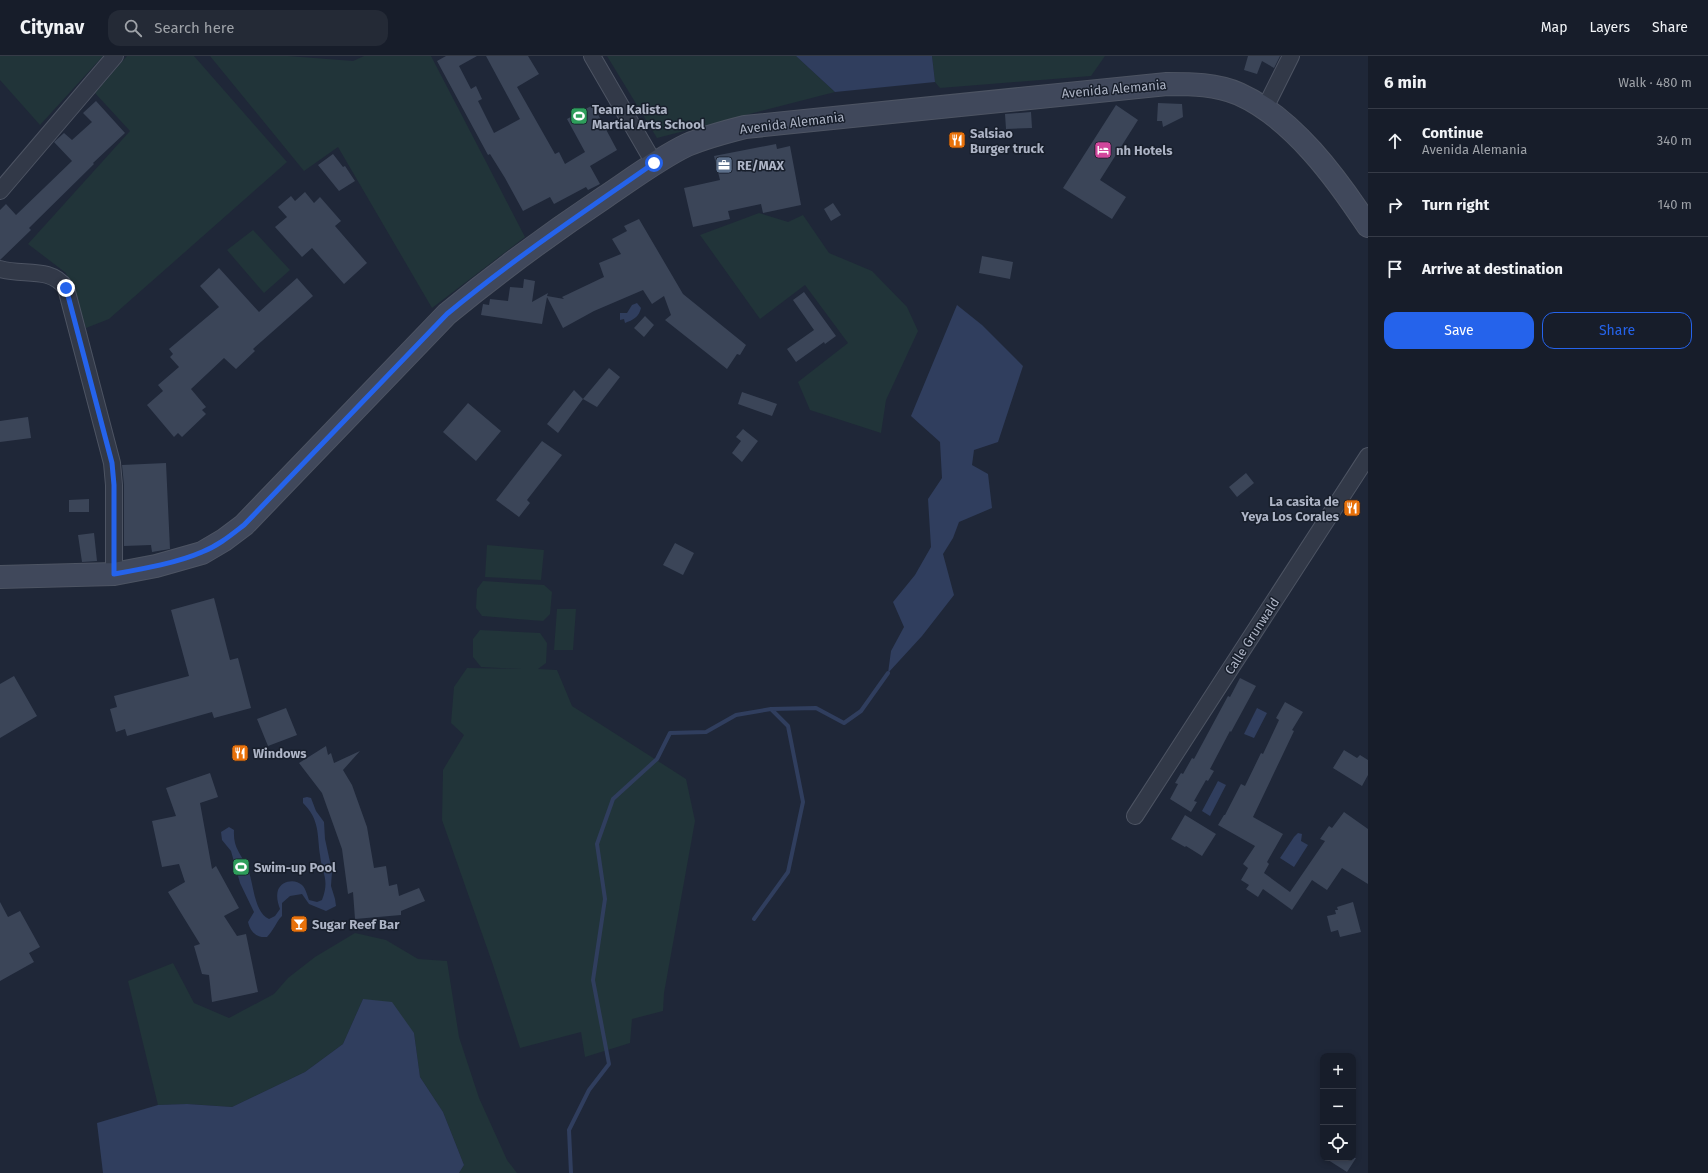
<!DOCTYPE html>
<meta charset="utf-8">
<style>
:root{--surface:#171d2a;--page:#242a36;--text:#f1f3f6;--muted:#9ea2a8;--line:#363b47;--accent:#2563eb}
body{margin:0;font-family:"Fira Sans",sans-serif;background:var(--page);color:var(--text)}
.controls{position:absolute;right:12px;bottom:12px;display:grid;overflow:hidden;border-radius:8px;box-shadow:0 2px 6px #0003}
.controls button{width:36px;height:36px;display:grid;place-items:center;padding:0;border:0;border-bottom:1px solid var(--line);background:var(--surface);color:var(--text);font:20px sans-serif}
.stop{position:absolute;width:12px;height:12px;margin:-9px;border:3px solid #2563eb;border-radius:50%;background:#fff}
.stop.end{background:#2563eb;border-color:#fff;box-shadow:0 1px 4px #0008}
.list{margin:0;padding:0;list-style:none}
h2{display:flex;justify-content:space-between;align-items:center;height:52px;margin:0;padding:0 16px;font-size:17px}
h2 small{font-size:13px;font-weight:400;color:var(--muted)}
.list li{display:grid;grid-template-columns:26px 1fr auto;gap:12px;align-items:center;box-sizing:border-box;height:64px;padding:0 16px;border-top:1px solid var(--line)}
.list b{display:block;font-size:15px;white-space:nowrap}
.list p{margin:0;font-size:13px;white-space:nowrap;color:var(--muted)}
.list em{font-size:13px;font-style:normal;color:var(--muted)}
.actions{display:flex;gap:8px;padding:12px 16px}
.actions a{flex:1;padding:9px 0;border:1px solid var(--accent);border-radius:12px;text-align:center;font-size:14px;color:var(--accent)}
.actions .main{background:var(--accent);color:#fff}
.icon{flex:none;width:22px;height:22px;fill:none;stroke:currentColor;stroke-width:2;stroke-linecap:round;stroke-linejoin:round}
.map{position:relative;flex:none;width:1368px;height:1117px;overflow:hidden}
header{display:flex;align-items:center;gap:24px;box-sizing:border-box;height:56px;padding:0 20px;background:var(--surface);border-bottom:1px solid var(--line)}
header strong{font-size:19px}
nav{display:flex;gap:22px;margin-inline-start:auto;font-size:14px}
.search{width:280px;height:36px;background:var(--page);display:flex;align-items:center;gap:10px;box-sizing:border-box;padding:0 14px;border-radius:12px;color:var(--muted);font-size:15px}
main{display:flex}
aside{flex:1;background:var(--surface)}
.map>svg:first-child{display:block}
</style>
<header>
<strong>Citynav</strong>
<div class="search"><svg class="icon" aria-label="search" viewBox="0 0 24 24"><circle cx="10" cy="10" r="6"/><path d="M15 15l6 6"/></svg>Search here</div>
<nav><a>Map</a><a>Layers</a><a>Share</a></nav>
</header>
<main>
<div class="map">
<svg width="1368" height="1117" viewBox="0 0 1368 1117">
<rect width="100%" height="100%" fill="#1f2738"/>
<path fill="#213439" d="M0,0H103L40,69L0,24Z
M127,0H194L287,106L109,263L86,272L66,217L28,188L130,75L95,37Z
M210,0H288L353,5L364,0H431L525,181L432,252L338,91L304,115Z
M607,0H796L835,36L657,82Z
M932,0H1105L1091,20L940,32L935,26Z
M759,157L788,166L803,159L829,197L872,215L907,251L918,275L886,344L881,377L810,354L798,326L848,287L805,229L760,263L700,179Z
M253,174L290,214L264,237L227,194Z
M487,489L544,494L541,524L485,521Z
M483,525L544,529L552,536L550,558L543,565L482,560L476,552L477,533Z
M557,553H576L573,594H554Z
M480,574L540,577L547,587L546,607L538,613L557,614L572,650L686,723L695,765L664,937L663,955L632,963L630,987L585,1001L581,976L520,992L492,906L442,764L443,714L464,679L451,667L454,631L467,612L522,613L481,611L473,601V583Z
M355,877L386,884L418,903L447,905L459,981L479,1042L507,1104L517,1117H459L464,1109L443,1056L420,1021L414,977L363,943L343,988L305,1016L232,1051L188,1048L158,1049L128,925L173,907L194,947L229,962L274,938L288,922L315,901Z"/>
<path fill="#303e5e" d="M796,0H932L935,26L835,36Z
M637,247L641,252C639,261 633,264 625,267L624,263L620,264V257H627L632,249Z
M957,249L982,269L1023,310L998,386L974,394L972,409L988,418L992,452L959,466L953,482L943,498L954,539L922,580L888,617L891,595L904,571L893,546L915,519L931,491L928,443L942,422L940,386L911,360Z
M1257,652L1267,657L1254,682L1244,678Z
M1218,725L1226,729L1210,760L1202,755Z
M307,741L311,742L316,755L324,766L325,783L332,815L331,830L335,843L336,850L326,855L309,848L302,838L290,840L282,847V860C276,866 274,874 267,881C257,882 250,876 248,866L254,856L240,827L231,795L222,784L221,776L229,771L234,774C233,792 240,796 247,811C254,825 253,856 269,863L275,860L280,853C278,847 276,841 278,834C281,825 295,822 302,829C306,833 307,839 309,844L317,846L322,844C330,823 322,818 320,799C317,778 320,764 303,747V742Z
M1298,777L1302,778L1301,785L1308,789L1294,811L1280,802L1294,781Z
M363,943L392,946L414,977L420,1021L443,1056L464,1109L459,1117H103L97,1067L158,1049L187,1048L232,1051L305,1016L343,988Z"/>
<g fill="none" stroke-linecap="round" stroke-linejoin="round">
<path stroke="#303e5e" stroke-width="4" d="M754,863L788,816L803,746L788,670L771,653
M571,1117L569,1074L589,1034L609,1008L593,924L605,843L597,788L613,743L657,703L670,677L706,676L736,659L771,653L816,652L844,667L861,655L888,617"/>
</g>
<path fill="#3b4558" d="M446,0H477L459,10L471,33L476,30L482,43L478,45L494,77L520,63L486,0H528L539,18L517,31L555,98L559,96L565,108L585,96L567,63L593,49L617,94L590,110L600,128L588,134L586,131L554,148L550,141L523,155L505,122L490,98L488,99L437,5Z
M1248,0H1280L1274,12L1262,5L1257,18L1244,14Z
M96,45L125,77L93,107L94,108L29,172L31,174L0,204V154L6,148L16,159L72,105L54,86L64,77L72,84L92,66L83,57Z
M1158,47L1182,48L1183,61L1163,71L1162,65H1157Z
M1116,49L1138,64L1100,124L1126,141L1112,163L1063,132Z
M1031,56L1032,72L1006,73L1005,58Z
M776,88L777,93L790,90L801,149L763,157L761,148L728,155L730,163L693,171L684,132L720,124L714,100Z
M333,98L343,111L345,110L355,125L339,135L318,109Z
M305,136L314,147L320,141L341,165L335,170L367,207L344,228L312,192L302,201L275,171L287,161L278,151L291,140L295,145Z
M833,147L841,159L831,165L824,153Z
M639,163L683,238L746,289L740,299L737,298L727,313L665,264L671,259L664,240L652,248L643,234L594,255L563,272L547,241L542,268L481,259L483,248L489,249L490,243L508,245L510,231L523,232L524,223L535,225L532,246L548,237L547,240L564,243L562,241L604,221L599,207L621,198L612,183L627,175L624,170Z
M982,200L1013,206L1010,223L979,217Z
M219,212L259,256L297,222L313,240L253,293L255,295L236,313L224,302L191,333L206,351L202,354L206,358L182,381L178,377L174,381L147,349L163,335L158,329L179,311L170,301L173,298L169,293L219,251L200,230Z
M804,236L836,280L825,288L824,286L796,306L787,293L814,274L793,244Z
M645,260L654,269L644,281L634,272Z
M609,312L620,321L597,351L583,343Z
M574,334L583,343L558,377L547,368Z
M742,336L777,348L772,360L738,348Z
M468,347L501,375L476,405L443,376Z
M28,361L31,382L0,386V365Z
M743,373L758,385L742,406L732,397L741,385L736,381Z
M542,385L562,399L527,444L530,447L519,461L496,444Z
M166,407L170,493L152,496L151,489L124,490V429L122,409Z
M1246,417L1254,427L1237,441L1229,431Z
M89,443V456H69V444Z
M94,477L97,505L82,506L78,479Z
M675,487L694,497L683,519L663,509Z
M214,542L230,604L238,602L251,652L214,662L212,656L127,680L125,673L116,676L110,653L117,651L114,640L189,620L171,554Z
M14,620L37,660L0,682V628Z
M1240,622L1256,630L1231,676L1230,675L1210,713L1214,715L1208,725L1206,724L1194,745L1197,746L1191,756L1170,743L1178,728L1175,727L1181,717L1183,718L1192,702L1194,703L1228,640L1230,641Z
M1285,646L1303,656L1292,674L1294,675L1253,761L1283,778L1267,806L1269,808L1264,817L1290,836L1325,785L1320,783L1329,770L1332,772L1344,756L1368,773V828L1342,812L1327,834L1312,824L1292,854L1263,833L1258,841L1246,833L1249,829L1241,824L1248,812L1243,808L1255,790L1218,769L1224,759H1225L1241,728L1245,730L1261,697L1263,698L1279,664L1276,662Z
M286,652L297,679L268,690L257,663Z
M326,690L328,699L331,697L334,707L360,695L343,714L352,729L367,771L374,812L386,810L389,830L397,828L399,840L419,832L425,845L401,855V859L355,863L353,836L348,838L342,793L322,737L299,707Z
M1344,694L1357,702L1360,699L1368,704V719L1362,730L1333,712Z
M210,717L218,741L200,747L212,813L216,810L239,852L224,860L237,880L246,878L258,936L212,946L209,919L202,918L194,890L200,888L168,836L185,826L179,808L162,811L152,765L176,760L166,732Z
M1185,759L1216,778L1202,800L1186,790L1185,791L1171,783Z
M0,846L8,861L20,855L40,891L29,897L34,906L0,925Z
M1353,846L1361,876L1340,881L1338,874L1331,876L1327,860L1336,858L1335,854H1338L1337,851Z
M1325,1102H1356L1347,1116Z"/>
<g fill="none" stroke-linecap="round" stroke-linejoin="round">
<defs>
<path id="street" d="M592,0L654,107
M1265,52L1291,0
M0,135L115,0
M0,213C23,220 50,210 66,232L112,407L114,429V518
M1135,760L1368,400"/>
<path id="secondary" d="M0,521L114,518L156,510L202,497L224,484L244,469L447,258C498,216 551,177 605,141C632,123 658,103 687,89C706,81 725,76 745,71L1167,28C1192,28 1216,28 1239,38C1293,62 1337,123 1368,170"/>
</defs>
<use href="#street" stroke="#4d5463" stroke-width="18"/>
<use href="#secondary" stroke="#4d5463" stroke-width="24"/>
<use href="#street" stroke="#323948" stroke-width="16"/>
<use href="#secondary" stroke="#40485b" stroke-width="22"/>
</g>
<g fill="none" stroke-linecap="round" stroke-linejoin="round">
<path stroke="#2563eb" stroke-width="5" d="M66,232L112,407L114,429V518C142,513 177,507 202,496C218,490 231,479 244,469L447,258C513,203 584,156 654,107"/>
</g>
<defs>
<symbol id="stadium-square" viewBox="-11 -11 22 22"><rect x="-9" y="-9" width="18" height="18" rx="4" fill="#2e9e5b" stroke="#181f2c"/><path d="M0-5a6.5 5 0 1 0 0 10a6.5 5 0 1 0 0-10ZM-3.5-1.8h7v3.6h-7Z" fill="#fff"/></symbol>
<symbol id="restaurant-square" viewBox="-11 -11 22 22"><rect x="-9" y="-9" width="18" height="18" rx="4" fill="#e8710a" stroke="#181f2c"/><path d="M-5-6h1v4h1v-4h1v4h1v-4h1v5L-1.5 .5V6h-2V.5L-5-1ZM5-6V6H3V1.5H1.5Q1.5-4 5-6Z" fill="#fff"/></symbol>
<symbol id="hotel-square" viewBox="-11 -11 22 22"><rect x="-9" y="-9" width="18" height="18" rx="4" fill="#d1479c" stroke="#181f2c"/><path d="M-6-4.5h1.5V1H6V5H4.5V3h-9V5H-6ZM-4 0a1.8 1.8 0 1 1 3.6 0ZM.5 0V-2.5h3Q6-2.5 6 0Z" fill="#fff"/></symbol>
<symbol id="office-square" viewBox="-11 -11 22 22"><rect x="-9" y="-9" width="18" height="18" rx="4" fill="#5c6f8a" stroke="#181f2c"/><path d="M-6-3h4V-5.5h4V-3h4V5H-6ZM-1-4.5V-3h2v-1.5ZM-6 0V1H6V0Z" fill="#fff"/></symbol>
<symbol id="bar-square" viewBox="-11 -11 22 22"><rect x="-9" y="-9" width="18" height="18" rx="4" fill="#e8710a" stroke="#181f2c"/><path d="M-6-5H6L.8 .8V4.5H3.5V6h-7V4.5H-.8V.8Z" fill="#fff"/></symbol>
</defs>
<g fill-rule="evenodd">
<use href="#stadium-square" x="569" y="50" width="20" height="20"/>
<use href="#restaurant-square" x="947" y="74" width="20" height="20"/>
<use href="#hotel-square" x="1093" y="84" width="20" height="20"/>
<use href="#office-square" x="714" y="99" width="20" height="20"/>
<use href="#restaurant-square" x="1342" y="442" width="20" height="20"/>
<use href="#restaurant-square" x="230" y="687" width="20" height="20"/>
<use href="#stadium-square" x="231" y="801" width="20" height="20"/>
<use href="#bar-square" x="289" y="858" width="20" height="20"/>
</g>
<g text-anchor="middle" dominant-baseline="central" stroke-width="3" stroke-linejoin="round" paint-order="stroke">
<g font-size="13" fill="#adb4c5" stroke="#181f2c">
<text transform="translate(1114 33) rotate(-5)">Avenida Alemania</text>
<text transform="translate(792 67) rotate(-7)">Avenida Alemania</text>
<text transform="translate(1252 580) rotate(-57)">Calle Grunwald</text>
</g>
<g font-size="13" font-weight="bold" fill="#adb4c5" stroke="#181f2c" text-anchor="start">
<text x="592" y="53">Team Kalista<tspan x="592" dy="15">Martial Arts School</tspan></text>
<text x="970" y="77">Salsiao<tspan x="970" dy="15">Burger truck</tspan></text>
<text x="1116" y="94">nh Hotels</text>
<text x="737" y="109">RE/MAX</text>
<text x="1339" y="445" text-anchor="end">La casita de<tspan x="1339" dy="15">Yeya Los Corales</tspan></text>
<text x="253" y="697">Windows</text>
<text x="254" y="811">Swim-up Pool</text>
<text x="312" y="868">Sugar Reef Bar</text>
</g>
</g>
</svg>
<div class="controls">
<button>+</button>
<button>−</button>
<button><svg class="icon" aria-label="locate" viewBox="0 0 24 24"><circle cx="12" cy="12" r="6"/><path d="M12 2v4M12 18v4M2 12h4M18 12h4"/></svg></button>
</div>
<div class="stop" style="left:654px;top:107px"></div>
<div class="stop end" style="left:66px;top:232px"></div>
</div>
<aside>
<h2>6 min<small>Walk · 480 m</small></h2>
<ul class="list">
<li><svg class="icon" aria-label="ahead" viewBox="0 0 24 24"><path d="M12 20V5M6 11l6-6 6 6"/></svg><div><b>Continue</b><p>Avenida Alemania</p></div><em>340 m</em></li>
<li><svg class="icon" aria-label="right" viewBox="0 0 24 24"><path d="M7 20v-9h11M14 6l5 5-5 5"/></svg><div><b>Turn right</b></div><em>140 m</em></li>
<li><svg class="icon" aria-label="arrive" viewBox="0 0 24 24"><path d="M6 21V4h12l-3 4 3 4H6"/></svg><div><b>Arrive at destination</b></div></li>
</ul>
<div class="actions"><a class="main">Save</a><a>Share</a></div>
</aside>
</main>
